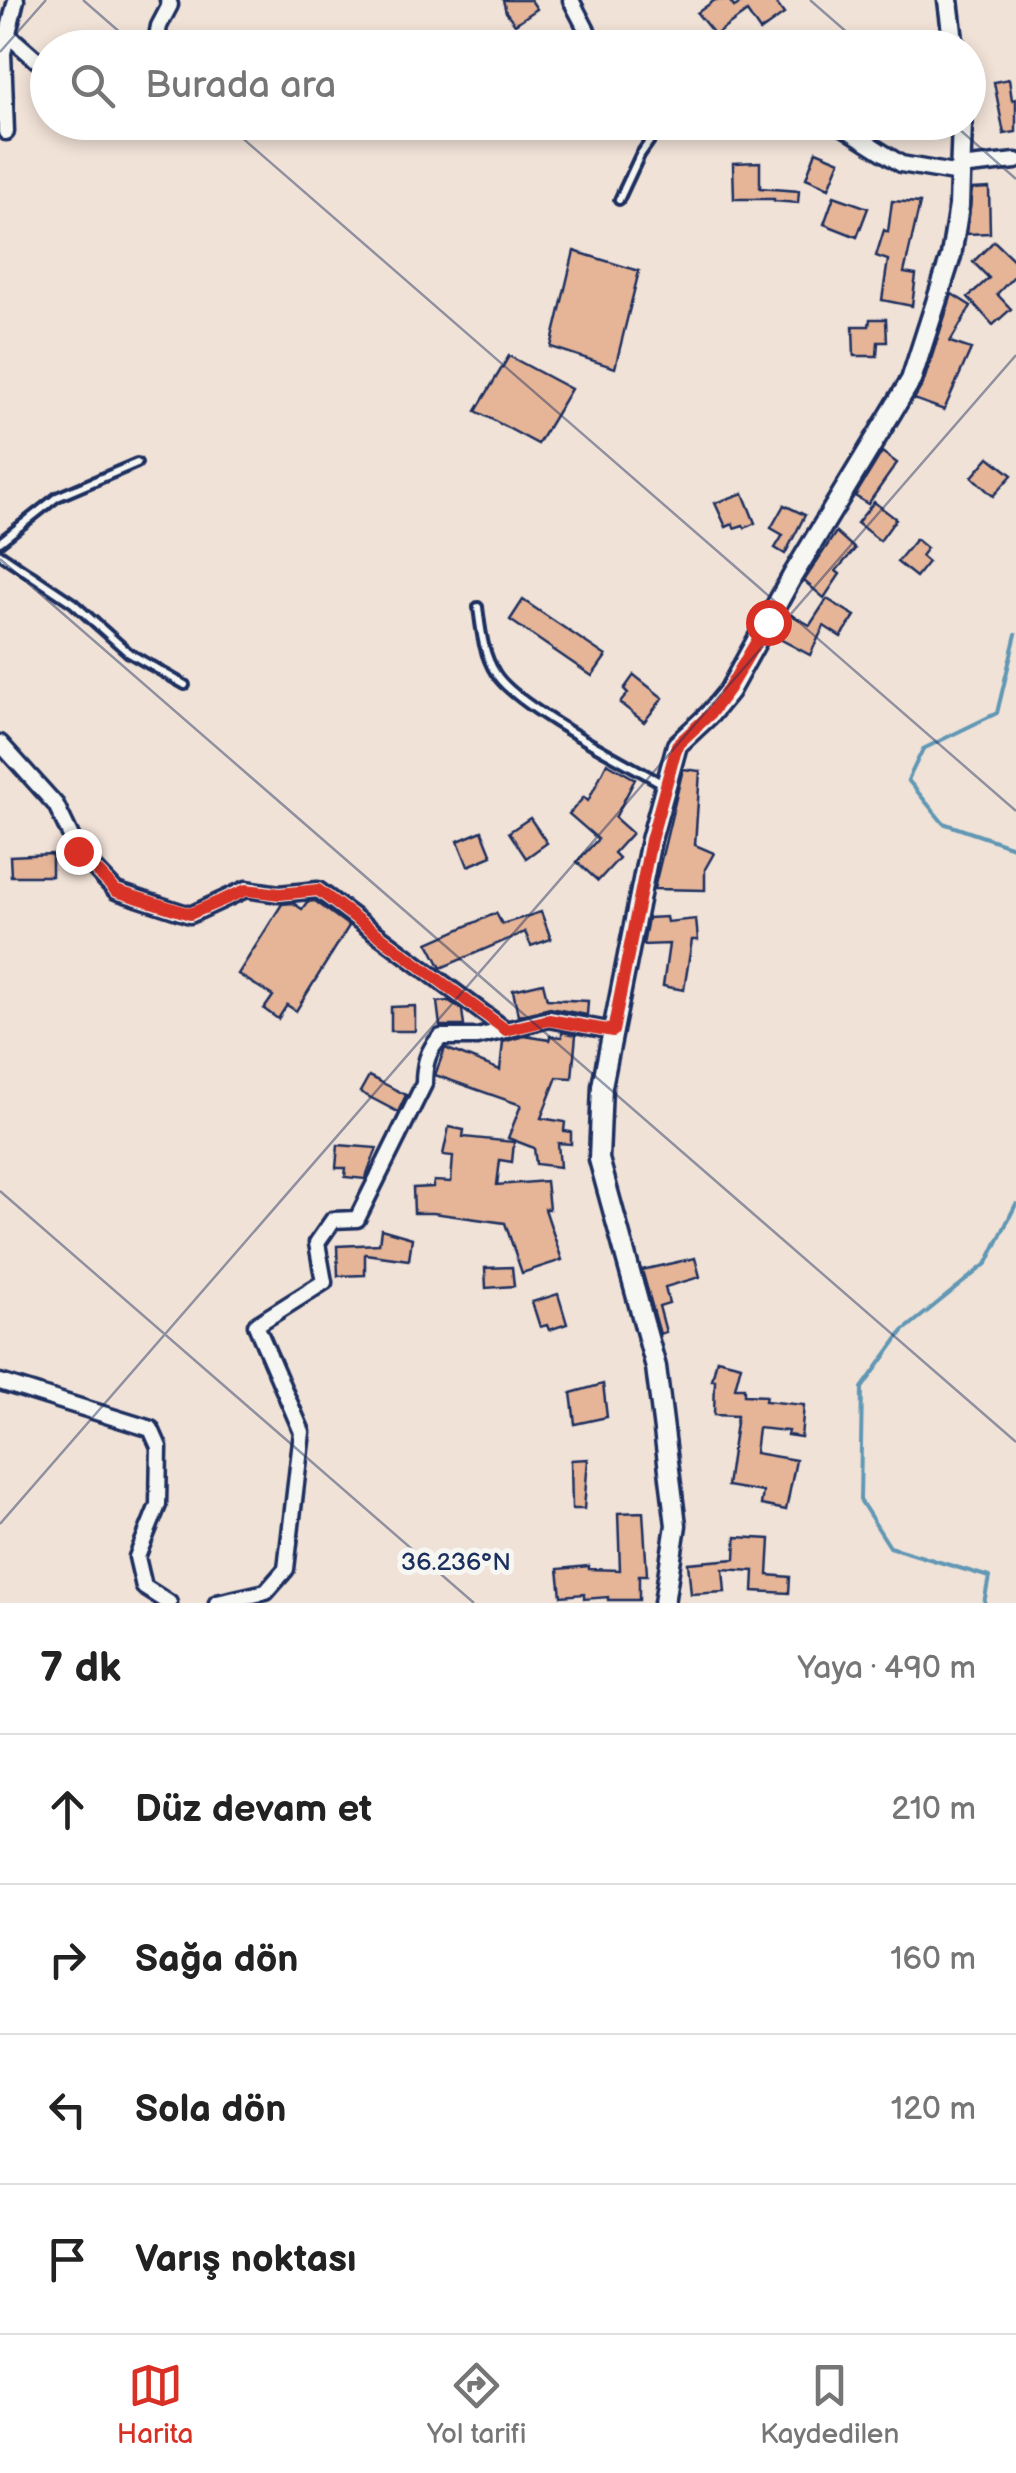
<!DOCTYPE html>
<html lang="tr">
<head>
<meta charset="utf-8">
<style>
  :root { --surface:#fff; --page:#f2f2f2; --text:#222; --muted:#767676; --line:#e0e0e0; --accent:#d93025 }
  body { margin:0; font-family:"Balsamiq Sans",sans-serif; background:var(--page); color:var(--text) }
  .stop { position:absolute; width:30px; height:30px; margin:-22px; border:8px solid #d93025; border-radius:50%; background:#fff }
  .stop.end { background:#d93025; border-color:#fff; box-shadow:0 2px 10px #0008 }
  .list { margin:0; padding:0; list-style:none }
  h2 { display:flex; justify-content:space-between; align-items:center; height:130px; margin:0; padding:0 40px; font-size:42px }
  h2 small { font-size:32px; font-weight:400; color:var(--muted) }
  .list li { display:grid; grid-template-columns:65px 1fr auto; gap:30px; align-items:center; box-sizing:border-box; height:150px; padding:0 40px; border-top:2px solid var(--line) }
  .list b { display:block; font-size:38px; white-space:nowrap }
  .list em { font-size:32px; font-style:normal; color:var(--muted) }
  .icon { flex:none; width:55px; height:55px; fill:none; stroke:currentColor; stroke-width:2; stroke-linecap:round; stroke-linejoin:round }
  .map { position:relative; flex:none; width:1016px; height:1603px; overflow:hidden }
  .search { position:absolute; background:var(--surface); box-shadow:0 5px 15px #0003; left:30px; right:30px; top:30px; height:110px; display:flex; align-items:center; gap:25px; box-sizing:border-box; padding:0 35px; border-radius:55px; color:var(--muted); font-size:38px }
  .sheet { height:730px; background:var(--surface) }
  nav { display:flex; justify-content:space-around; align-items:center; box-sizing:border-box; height:140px; border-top:2px solid var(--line); background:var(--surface); font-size:28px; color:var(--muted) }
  nav a { display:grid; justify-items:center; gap:5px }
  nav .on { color:var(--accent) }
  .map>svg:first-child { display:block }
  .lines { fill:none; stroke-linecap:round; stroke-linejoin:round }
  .stream { stroke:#6097b4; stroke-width:4 }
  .building { fill:#e6b598; stroke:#1b2f5e; stroke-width:2.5 }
  .lane-casing { stroke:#1b2f5e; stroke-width:14 }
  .street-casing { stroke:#1b2f5e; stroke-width:21 }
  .secondary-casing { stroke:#1b2f5e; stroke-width:25 }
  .lane { stroke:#f6f6f2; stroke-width:6 }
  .street { stroke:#f6f6f2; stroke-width:14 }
  .secondary { stroke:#f6f6f2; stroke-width:18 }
  .route { stroke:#d93025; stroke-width:12 }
  .ticks { fill:none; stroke:#1b2f5e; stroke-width:2.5; stroke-opacity:0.45 }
  .ticks-label { font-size:25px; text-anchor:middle; fill:#1b2f5e; stroke:#f6f6f2; stroke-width:10; stroke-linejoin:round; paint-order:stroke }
</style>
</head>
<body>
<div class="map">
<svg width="1016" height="1603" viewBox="0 0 1016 1603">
  <rect width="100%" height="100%" fill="#f1e2d7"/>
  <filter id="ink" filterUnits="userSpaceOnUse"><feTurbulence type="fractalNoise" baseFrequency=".01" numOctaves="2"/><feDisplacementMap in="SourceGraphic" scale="20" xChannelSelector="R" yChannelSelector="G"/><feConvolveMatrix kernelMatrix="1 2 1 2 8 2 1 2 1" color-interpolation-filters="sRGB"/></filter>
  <g filter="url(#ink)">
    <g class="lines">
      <g class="stream">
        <path d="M1016 634 997 713 923 749 908 780 943 823 1016 848"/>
        <path d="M984 1603 989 1577 890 1547 860 1500 862 1388 903 1331 987 1263 1016 1204"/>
      </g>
    </g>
    <g class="building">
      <path d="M503 0H531L537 9 515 24 506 12Z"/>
      <path d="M715 0H729L734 7 741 3 739 0H774L784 14 760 31 747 12 715 35 697 13Z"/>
      <path d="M1009 79 1012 100 1016 99V132L1004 134 994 82Z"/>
      <path d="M816 151 840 161 829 188 806 178Z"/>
      <path d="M760 162V188L799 191 798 203 774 201V199H734L733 163Z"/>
      <path d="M989 188 990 233 967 234 972 189Z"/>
      <path d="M834 196 868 208 857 237 824 224Z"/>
      <path d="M892 201 920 203 904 273 916 275 912 306 882 300 888 260 876 256 884 230 888 232Z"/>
      <path d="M994 241 1016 262V274L997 294 1011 309 993 325 968 297 989 278 973 262Z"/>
      <path d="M574 251 639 271 615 368 551 347Z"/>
      <path d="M952 294 971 306 950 342 971 349 944 410 914 399 923 384Z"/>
      <path d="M870 319H886L887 342H878L877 356H854L853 326H869Z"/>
      <path d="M509 356 571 389 538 444 476 411Z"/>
      <path d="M882 452 897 463 868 504 855 496Z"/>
      <path d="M989 457 1012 475 993 496 972 477Z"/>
      <path d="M743 493 755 523 745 528 743 525 734 528 733 524 726 527 715 503Z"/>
      <path d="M874 502 896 519 880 541 857 523Z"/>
      <path d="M784 505 805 515 785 554 775 548 783 535 771 528Z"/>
      <path d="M836 532 855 549 836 571 840 574 824 598 804 581Z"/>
      <path d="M916 539 927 548 921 556 928 562 916 577 897 562Z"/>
      <path d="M827 599 855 616 841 637 824 626 810 655 778 638 791 615 810 625Z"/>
      <path d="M523 600 606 656 592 676 510 620Z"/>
      <path d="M634 675 663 698 644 722 620 703 628 693 624 689Z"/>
      <path d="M607 763 635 779 615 818 632 833 614 853 619 858 598 881 577 862 598 839 569 814 584 797 588 801Z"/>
      <path d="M683 769 700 771 695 845 714 853 705 869V890L654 889Z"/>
      <path d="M530 818 547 843 526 858 509 832Z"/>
      <path d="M482 831 492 856 468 866 458 841Z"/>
      <path d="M52 854V876H11L10 856Z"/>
      <path d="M315 901 349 926 296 1011 287 1005 278 1019 264 1009 273 996 238 974 282 904 293 903 302 909 307 902Z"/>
      <path d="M541 912 551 939 531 946 525 932 441 968 428 943 496 913 502 924Z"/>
      <path d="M666 917 667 922 696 919 698 940H692L684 990 663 986 669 944 643 945 648 918Z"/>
      <path d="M543 983 547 999 588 1001 587 1015 550 1008 518 1016 513 990Z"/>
      <path d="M449 1001 462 1010 464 1026H440L437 1002Z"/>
      <path d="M415 1006V1031H391V1007Z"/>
      <path d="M562 1032 576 1035 572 1078 557 1077 541 1118 565 1122 564 1131 571 1132V1144L558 1143 560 1167 536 1164 534 1148 508 1138 521 1105 435 1075 445 1048 500 1070 503 1042 524 1036 550 1040V1036L562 1037Z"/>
      <path d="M369 1076 406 1095 398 1112 360 1092Z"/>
      <path d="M449 1127 464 1130 463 1137 514 1142 512 1162 500 1160 497 1185 546 1181 549 1209H545L562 1260 522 1273 505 1223 433 1213H414L413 1188 433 1187 434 1181 451 1182 453 1156 443 1155Z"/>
      <path d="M338 1145 377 1148 365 1179 345 1177 346 1168H336Z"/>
      <path d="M381 1229 412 1238 409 1260 365 1254V1275L338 1276 337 1246 379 1244Z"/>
      <path d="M695 1258 700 1277 665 1287 669 1303 659 1306 666 1332 660 1334 642 1270Z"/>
      <path d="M512 1267 514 1286 486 1288 485 1268Z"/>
      <path d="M558 1294 567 1324 549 1330 547 1325 540 1327 532 1302Z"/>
      <path d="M717 1359 741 1365 735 1388H744V1395L766 1396 765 1401 804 1405 801 1437 787 1435 788 1431 758 1428 755 1453 796 1460 786 1510 761 1505 763 1492 727 1486 737 1416 714 1415 715 1380H712Z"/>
      <path d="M603 1384 607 1417 575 1424 571 1393Z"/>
      <path d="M588 1459 584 1509H572L571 1460Z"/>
      <path d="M643 1512 647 1575H639V1600H608V1597L584 1599V1594L561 1596 558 1569 589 1566V1569L620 1570 618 1513Z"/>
      <path d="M736 1537 770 1539 768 1575 790 1577 789 1593 753 1591 754 1571 723 1569 725 1592 691 1594 688 1563 735 1559Z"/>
    </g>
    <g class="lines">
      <g class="lane-casing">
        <g id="lane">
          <path d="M619 200 640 155 663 122"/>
          <path d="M0 542 57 497 137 463"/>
          <path d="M0 554 73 603 129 653 185 685"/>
          <path d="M478 607C481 630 483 654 496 674 517 707 625 762 663 784"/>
        </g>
      </g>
      <g class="street-casing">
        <g id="street">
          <path d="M571 0 596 48"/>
          <path d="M7 34 48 70"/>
          <path d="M155 48 159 26 170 5 168 0"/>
          <path d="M835 122 901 164 959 174"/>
          <path d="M6 132 3 53 16 0"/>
          <path d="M959 167 1016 161"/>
          <path d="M0 743 56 805 78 851 116 891 190 915 246 889 279 894 318 890 506 1030 549 1019 613 1031"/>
          <path d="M0 1382 151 1429 159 1447 158 1505 137 1557 144 1587 169 1603"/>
          <path d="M217 1603 266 1592 286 1569 302 1432 256 1325 324 1282 317 1243 333 1220 357 1219 424 1084C424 1066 427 1050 441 1037H477L506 1030"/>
        </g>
      </g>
      <g class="secondary-casing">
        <g id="secondary">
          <path d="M948 0 954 48"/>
          <path d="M664 1603 676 1525 656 1367 599 1159 602 1086 651 840 677 745 710 714 729 691 793 575 911 380 951 256 959 206 962 122"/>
        </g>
      </g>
      <use href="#lane" class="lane"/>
      <use href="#street" class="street"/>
      <use href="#secondary" class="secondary"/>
    </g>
  </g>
  <g class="lines" filter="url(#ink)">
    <path class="route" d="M78 851 116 891 190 914 246 890 280 894 318 890 506 1030 549 1020 613 1031 651 840 677 745 710 714 728 690 768 622"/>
  </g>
  <path class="ticks" d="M83 0 138 48M810 0 865 48M0 52 46 0M224 122 1016 811M951 122 1016 179M0 559 1016 1442M0 1191 474 1603M0 1524 1016 355"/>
  <g class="ticks-label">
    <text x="456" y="1570">36.236°N</text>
  </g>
</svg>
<div class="stop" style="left:768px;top:622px"></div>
<div class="stop end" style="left:78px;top:851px"></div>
<div class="search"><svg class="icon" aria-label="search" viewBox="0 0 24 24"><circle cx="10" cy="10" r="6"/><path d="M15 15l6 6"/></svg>Burada ara</div>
</div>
<section class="sheet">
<h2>7 dk<small>Yaya · 490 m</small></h2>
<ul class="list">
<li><svg class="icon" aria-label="ahead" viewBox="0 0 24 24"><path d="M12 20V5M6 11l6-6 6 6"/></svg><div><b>Düz devam et</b></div><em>210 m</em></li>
<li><svg class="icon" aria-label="right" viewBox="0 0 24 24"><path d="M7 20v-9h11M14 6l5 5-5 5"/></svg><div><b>Sağa dön</b></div><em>160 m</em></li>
<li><svg class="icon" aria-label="left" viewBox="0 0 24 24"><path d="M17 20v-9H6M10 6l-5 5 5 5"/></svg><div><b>Sola dön</b></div><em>120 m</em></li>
<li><svg class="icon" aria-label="arrive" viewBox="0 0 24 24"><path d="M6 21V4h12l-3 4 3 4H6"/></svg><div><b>Varış noktası</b></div></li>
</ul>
</section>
<nav>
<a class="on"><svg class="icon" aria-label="map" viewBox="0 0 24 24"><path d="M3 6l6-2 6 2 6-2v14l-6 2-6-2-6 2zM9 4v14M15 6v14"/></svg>Harita</a>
<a><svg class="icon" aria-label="directions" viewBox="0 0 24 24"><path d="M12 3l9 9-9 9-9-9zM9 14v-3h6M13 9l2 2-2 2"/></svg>Yol tarifi</a>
<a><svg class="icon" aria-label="saved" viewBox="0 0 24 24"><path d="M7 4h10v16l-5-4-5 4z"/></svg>Kaydedilen</a>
</nav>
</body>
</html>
